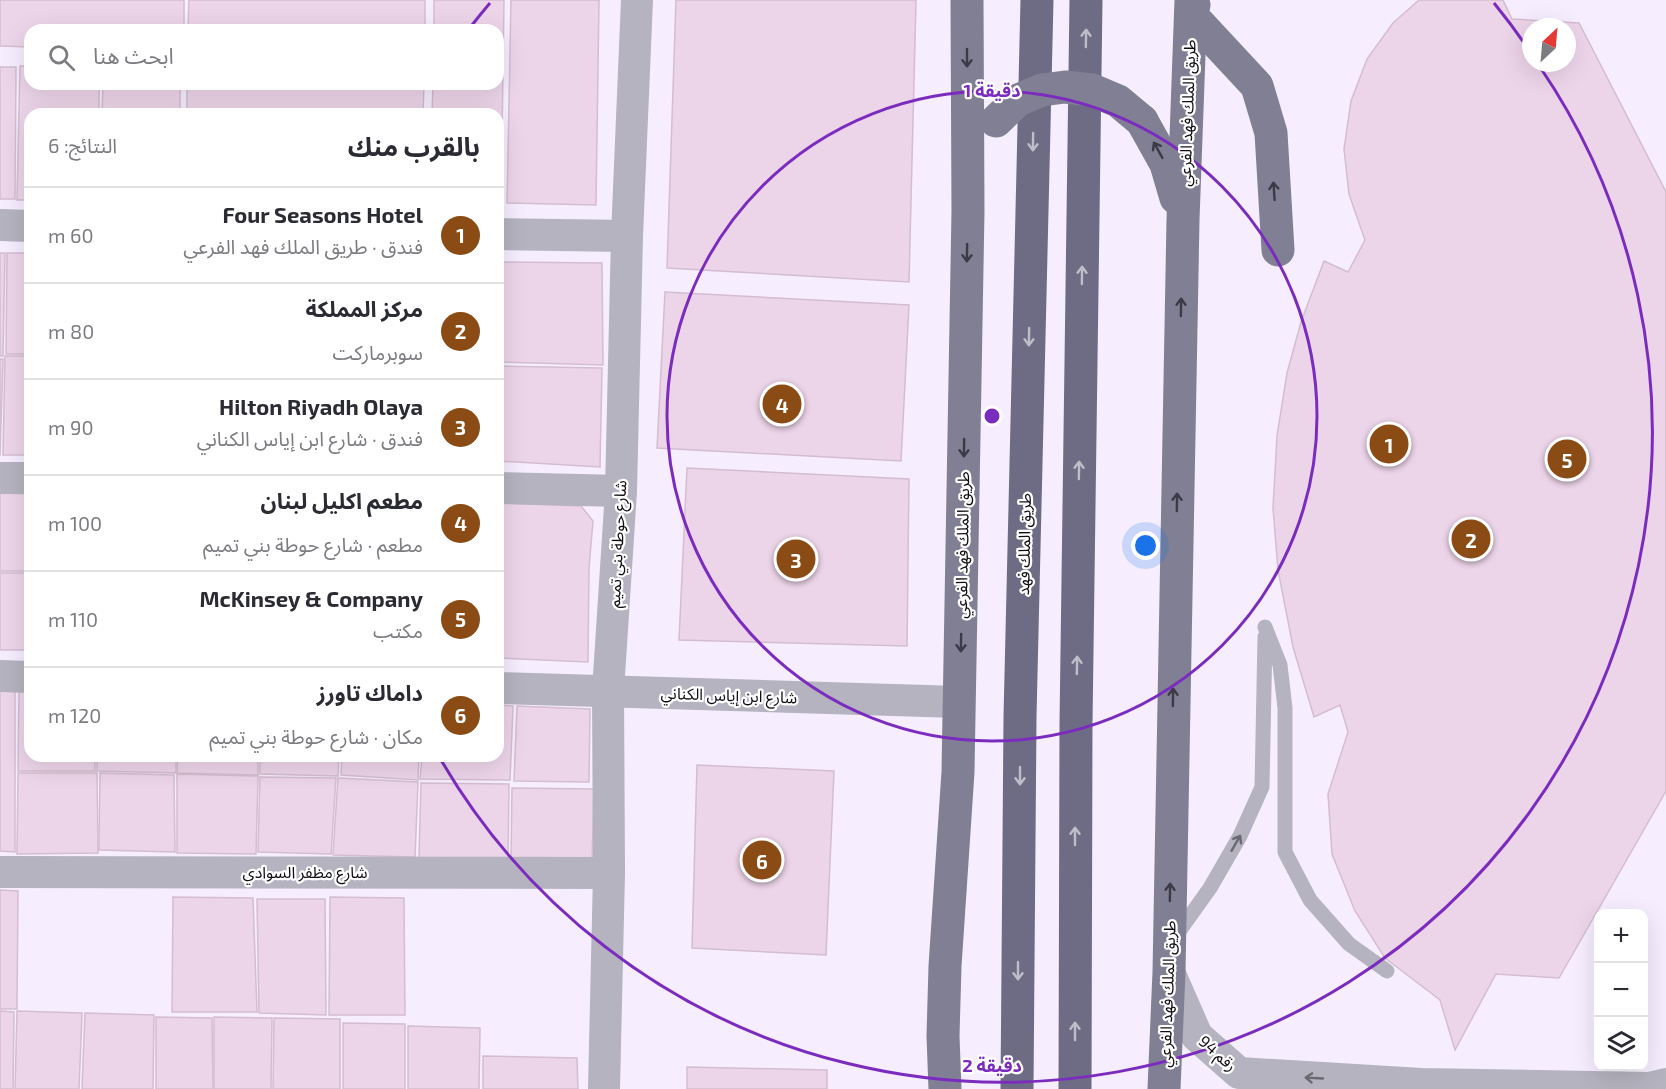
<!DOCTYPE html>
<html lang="ar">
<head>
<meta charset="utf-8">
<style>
  :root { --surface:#fff; --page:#f2f2f3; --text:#2b2b33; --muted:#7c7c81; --line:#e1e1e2; --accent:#8b4b14 }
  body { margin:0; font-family:"Exo 2","Noto Sans Arabic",sans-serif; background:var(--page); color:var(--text); direction:rtl }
  .controls { position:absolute; right:18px; bottom:18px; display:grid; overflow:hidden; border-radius:12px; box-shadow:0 6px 24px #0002 }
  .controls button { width:54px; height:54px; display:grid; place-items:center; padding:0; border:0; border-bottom:2px solid var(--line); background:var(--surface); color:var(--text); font:30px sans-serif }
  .compass { position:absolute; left:1522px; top:18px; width:54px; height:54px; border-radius:50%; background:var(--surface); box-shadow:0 6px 24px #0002; rotate:26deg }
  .you { position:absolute; left:1146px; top:546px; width:21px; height:21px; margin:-15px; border:4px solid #fff; border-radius:50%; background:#1a73e8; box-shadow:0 0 0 9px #1a73e833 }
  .badge { display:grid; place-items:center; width:39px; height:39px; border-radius:50%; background:var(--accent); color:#fff; font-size:20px; font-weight:700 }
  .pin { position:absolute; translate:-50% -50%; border:3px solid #fff; box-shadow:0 2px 6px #0006 }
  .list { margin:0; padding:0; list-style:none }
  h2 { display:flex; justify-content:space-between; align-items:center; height:78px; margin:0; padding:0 24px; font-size:26px }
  h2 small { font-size:20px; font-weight:400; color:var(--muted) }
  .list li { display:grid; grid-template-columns:39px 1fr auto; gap:18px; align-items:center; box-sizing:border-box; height:96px; padding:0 24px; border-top:2px solid var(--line) }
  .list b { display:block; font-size:22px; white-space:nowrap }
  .list p { margin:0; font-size:20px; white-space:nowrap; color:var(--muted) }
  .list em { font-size:20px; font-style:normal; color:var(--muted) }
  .icon { flex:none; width:33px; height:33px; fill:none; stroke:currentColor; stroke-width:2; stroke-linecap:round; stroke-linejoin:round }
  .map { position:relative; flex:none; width:1666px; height:1089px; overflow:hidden; direction:ltr }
  .search { position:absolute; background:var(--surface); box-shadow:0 6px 24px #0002; left:24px; top:24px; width:480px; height:66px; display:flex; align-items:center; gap:15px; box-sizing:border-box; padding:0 21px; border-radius:18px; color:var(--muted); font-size:22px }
  .panel { position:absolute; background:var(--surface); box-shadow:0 6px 24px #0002; left:24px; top:108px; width:480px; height:654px; border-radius:18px; direction:rtl }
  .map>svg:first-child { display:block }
  .building { fill:#edd5e9; stroke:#d4bdd0; stroke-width:1.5; fill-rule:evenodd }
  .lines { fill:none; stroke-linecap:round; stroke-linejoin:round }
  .service { stroke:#b4b3bf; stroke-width:15 }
  .minor { stroke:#b4b3bf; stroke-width:32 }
  .primary { stroke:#807f94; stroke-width:33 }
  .motorway { stroke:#6e6c84; stroke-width:33 }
  .primary-bridge { stroke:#807f94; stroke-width:33 }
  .oneway { stroke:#bebdc8 }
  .oneway2 { stroke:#3d3a47 }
  .oneway3 { stroke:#6b6872 }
  .ring { fill:none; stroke:#7b2cbf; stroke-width:3 }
  .labels { text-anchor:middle; stroke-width:4.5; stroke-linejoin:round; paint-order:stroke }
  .street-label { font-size:16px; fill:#110c14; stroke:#fff }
  .centre { fill:#7b2cbf; stroke:#fff; stroke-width:3 }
  .ring-label { font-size:18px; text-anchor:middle; font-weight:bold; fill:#7b2cbf; stroke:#fff; stroke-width:4.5; stroke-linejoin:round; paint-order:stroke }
</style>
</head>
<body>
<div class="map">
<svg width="1666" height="1089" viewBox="0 0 1666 1089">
  <rect width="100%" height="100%" fill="#f6eefe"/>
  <g class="building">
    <path d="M0 0H184V30H30V47L0 46Z"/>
    <path d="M189 0H425V30H188Z"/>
    <path d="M434 0H504L501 206H498V114H432L433 84H498V30H434Z"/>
    <path d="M511 0H599L596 205 507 203Z"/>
    <path d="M676 0H916L909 282 667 268Z"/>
    <path d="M1419 0H1503L1512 19 1579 23 1666 192V791L1559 978 1496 974 1455 1050 1440 1000 1385 958 1355 911 1332 854 1328 794 1348 732 1340 705 1314 717 1293 647 1278 570 1273 508 1277 436 1287 373 1301 322 1324 261 1348 272 1365 240 1349 194 1344 149 1351 101 1367 59 1393 23ZM1531 27H1567V63H1531Z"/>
    <path d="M20 66H30V84H99V114H30V200H17Z"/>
    <path d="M0 67H16L15 199H0Z"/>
    <path d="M103 84H180V114H102Z"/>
    <path d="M187 84H424L423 114H187Z"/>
    <path d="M0 253H5L3 356H0Z"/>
    <path d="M7 253H30V354H6Z"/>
    <path d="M502 262 602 263 603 365 502 362Z"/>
    <path d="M665 292 909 305 901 461 657 448Z"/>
    <path d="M5 356H30V455H3Z"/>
    <path d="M0 359H3L0 456Z"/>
    <path d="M500 366 602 368 600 467 498 461Z"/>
    <path d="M687 468 909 479 907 646 679 640Z"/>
    <path d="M0 493 30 494V571H0Z"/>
    <path d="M498 503 581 506 593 521 589 568 588 662 498 658Z"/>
    <rect x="0" y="573" width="30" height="77"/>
    <path d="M0 687 15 688V852L0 851Z"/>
    <path d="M19 690H30V756H95V771H18Z"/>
    <path d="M498 705 513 706 510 780 420 779 422 756H498Z"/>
    <path d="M517 706 590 709 589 782 514 781Z"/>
    <path d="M97 756H176V773L97 771Z"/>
    <path d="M178 756H258V775L177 773Z"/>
    <path d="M260 756H339L338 776 260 774Z"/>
    <path d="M342 756H419L418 780 341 775Z"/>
    <path d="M697 765 834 771 826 955 692 948Z"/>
    <path d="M18 773H97L98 853 17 854Z"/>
    <path d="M100 773 174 775 175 852 99 850Z"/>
    <path d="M177 774 258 776 256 854 177 853Z"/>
    <path d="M260 777 336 778 331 854 258 852Z"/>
    <path d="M338 778 418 782 415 857 333 855Z"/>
    <path d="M421 783 509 784 508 861 419 858Z"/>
    <path d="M512 788 594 789 592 861H511Z"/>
    <path d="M0 890 18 891 17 1009H0Z"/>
    <path d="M173 897 253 898 257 1012H172Z"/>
    <path d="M330 897 404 898 405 1015H329Z"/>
    <path d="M257 899H325L326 1015 259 1013Z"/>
    <path d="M0 1011 14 1012 13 1089H0Z"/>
    <path d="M17 1011 82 1013 79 1089H15Z"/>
    <path d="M85 1013 154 1015 153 1089H82Z"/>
    <path d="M156 1017 212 1018 213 1089H156Z"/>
    <path d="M214 1017 272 1018 271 1089H214Z"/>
    <path d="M274 1018 340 1019V1089H273Z"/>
    <path d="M343 1023 405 1024V1089H343Z"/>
    <path d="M408 1026 480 1028 479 1089H408Z"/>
    <path d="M483 1056 577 1058 578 1089H483Z"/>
    <path d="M687 1067 827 1070V1089H687Z"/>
  </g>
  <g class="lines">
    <g class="service">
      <path d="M1265 627 1280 665 1285 708V852L1310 900 1349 944 1387 971"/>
      <path d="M1175 937 1210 888 1240 836 1262 787 1265 637"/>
    </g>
    <g class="minor">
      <path d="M0 225 30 226"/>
      <path d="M498 234 627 236"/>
      <path d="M0 478H30"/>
      <path d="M498 488 621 491"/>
      <path d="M0 676 30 677"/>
      <path d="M498 688 959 702"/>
      <path d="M0 872 609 873"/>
      <path d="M1169 972 1197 1036 1239 1073 1421 1084 1649 1088 1666 1084"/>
      <path d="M604 1089 609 873 608 691 621 491 627 236 637 0"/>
    </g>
    <g class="primary">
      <path d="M1194 5 1191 15 1257 86 1271 133 1278 250"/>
      <path d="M1142 121 1166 164 1176 198"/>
      <path d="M945 1089 943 1036 945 966 958 772 968 211 967 0"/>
      <path d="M1164 1089 1169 972 1183 220 1191 0"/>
    </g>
    <g class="motorway">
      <path d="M1017 1089 1020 717 1037 0"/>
      <path d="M1075 1089 1076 724 1086 0"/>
    </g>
    <path class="primary-bridge" d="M996 121 1018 100 1042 90 1065 87 1092 90 1118 101 1142 121"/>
  </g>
  <defs><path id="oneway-shaft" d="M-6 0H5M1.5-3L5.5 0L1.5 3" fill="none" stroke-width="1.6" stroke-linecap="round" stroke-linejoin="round" transform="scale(1.5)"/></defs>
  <g class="oneway">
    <use href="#oneway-shaft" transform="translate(1086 38) rotate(-89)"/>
    <use href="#oneway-shaft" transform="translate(1033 142) rotate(91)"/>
    <use href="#oneway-shaft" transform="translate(1082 275) rotate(-89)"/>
    <use href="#oneway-shaft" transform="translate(1029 337) rotate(91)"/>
    <use href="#oneway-shaft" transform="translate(1079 470) rotate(-89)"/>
    <use href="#oneway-shaft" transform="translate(1077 665) rotate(-89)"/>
    <use href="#oneway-shaft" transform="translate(1020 776) rotate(90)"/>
    <use href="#oneway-shaft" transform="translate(1075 836) rotate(-90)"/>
    <use href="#oneway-shaft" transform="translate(1018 971) rotate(90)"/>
    <use href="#oneway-shaft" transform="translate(1075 1031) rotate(-90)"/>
  </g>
  <g class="oneway2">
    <use href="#oneway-shaft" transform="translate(967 58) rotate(90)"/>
    <use href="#oneway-shaft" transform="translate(1158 150) rotate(-119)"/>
    <use href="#oneway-shaft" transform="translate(1274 191) rotate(-94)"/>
    <use href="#oneway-shaft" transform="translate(967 253) rotate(91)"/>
    <use href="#oneway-shaft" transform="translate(1181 307) rotate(-89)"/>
    <use href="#oneway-shaft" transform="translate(964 448) rotate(91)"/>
    <use href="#oneway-shaft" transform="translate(1177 502) rotate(-89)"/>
    <use href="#oneway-shaft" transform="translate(961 643) rotate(91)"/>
    <use href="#oneway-shaft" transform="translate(1173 697) rotate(-89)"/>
    <use href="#oneway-shaft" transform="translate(1170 892) rotate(-89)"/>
  </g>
  <g class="oneway3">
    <use href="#oneway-shaft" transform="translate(1236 843) rotate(-60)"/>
    <use href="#oneway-shaft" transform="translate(1314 1078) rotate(-177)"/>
  </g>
  <g class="ring">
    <circle cx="992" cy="416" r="325"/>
    <path d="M469 29A650 650 0 0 1 490 3M1494 3A650 650 0 0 1 1531 53M1540 67A650 650 0 1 1 441 760"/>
  </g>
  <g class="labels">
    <g class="street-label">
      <text transform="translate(1187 113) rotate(-88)" y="6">طريق الملك فهد الفرعي</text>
      <text transform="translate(617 544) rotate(-87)" y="6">شارع حوطة بني تميم</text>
      <text transform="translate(1024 544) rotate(-89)" y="6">طريق الملك فهد</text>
      <text transform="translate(962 545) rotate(-89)" y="6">طريق الملك فهد الفرعي</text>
      <text transform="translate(729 695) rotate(2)" y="6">شارع ابن إياس الكناني</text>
      <text x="305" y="878">شارع مظفر السوادي</text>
      <text transform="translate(1167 994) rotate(-88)" y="6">طريق الملك فهد الفرعي</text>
      <text transform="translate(1218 1053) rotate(42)" y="6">رقم 94</text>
    </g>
  </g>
  <circle cx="992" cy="416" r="9" class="centre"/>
  <g class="ring-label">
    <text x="992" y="97">1 دقيقة</text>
    <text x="992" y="1072">2 دقيقة</text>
  </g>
</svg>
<div class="controls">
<button>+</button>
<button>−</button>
<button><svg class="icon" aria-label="layers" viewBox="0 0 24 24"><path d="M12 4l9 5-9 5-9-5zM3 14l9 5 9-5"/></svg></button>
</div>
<svg class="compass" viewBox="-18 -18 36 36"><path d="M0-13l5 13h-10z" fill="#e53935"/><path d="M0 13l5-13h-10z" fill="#7c7c81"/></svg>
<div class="you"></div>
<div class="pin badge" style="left:1389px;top:444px">1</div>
<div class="pin badge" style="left:1471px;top:539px">2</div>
<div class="pin badge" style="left:796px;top:559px">3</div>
<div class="pin badge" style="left:782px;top:404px">4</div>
<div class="pin badge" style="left:1567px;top:459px">5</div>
<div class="pin badge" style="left:762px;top:860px">6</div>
<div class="search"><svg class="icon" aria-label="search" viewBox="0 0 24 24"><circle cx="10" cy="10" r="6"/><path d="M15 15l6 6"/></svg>ابحث هنا</div>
<section class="panel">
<h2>بالقرب منك<small>النتائج: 6</small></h2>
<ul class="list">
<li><span class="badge">1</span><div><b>Four Seasons Hotel</b><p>فندق · طريق الملك فهد الفرعي</p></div><em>60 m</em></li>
<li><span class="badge">2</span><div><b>مركز المملكة</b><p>سوبرماركت</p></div><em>80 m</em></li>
<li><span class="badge">3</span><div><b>Hilton Riyadh Olaya</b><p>فندق · شارع ابن إياس الكناني</p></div><em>90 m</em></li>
<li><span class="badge">4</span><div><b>مطعم اكليل لبنان</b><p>مطعم · شارع حوطة بني تميم</p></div><em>100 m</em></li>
<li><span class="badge">5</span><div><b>McKinsey &amp; Company</b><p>مكتب</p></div><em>110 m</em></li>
<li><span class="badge">6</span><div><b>داماك تاورز</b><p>مكان · شارع حوطة بني تميم</p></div><em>120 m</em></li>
</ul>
</section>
</div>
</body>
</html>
